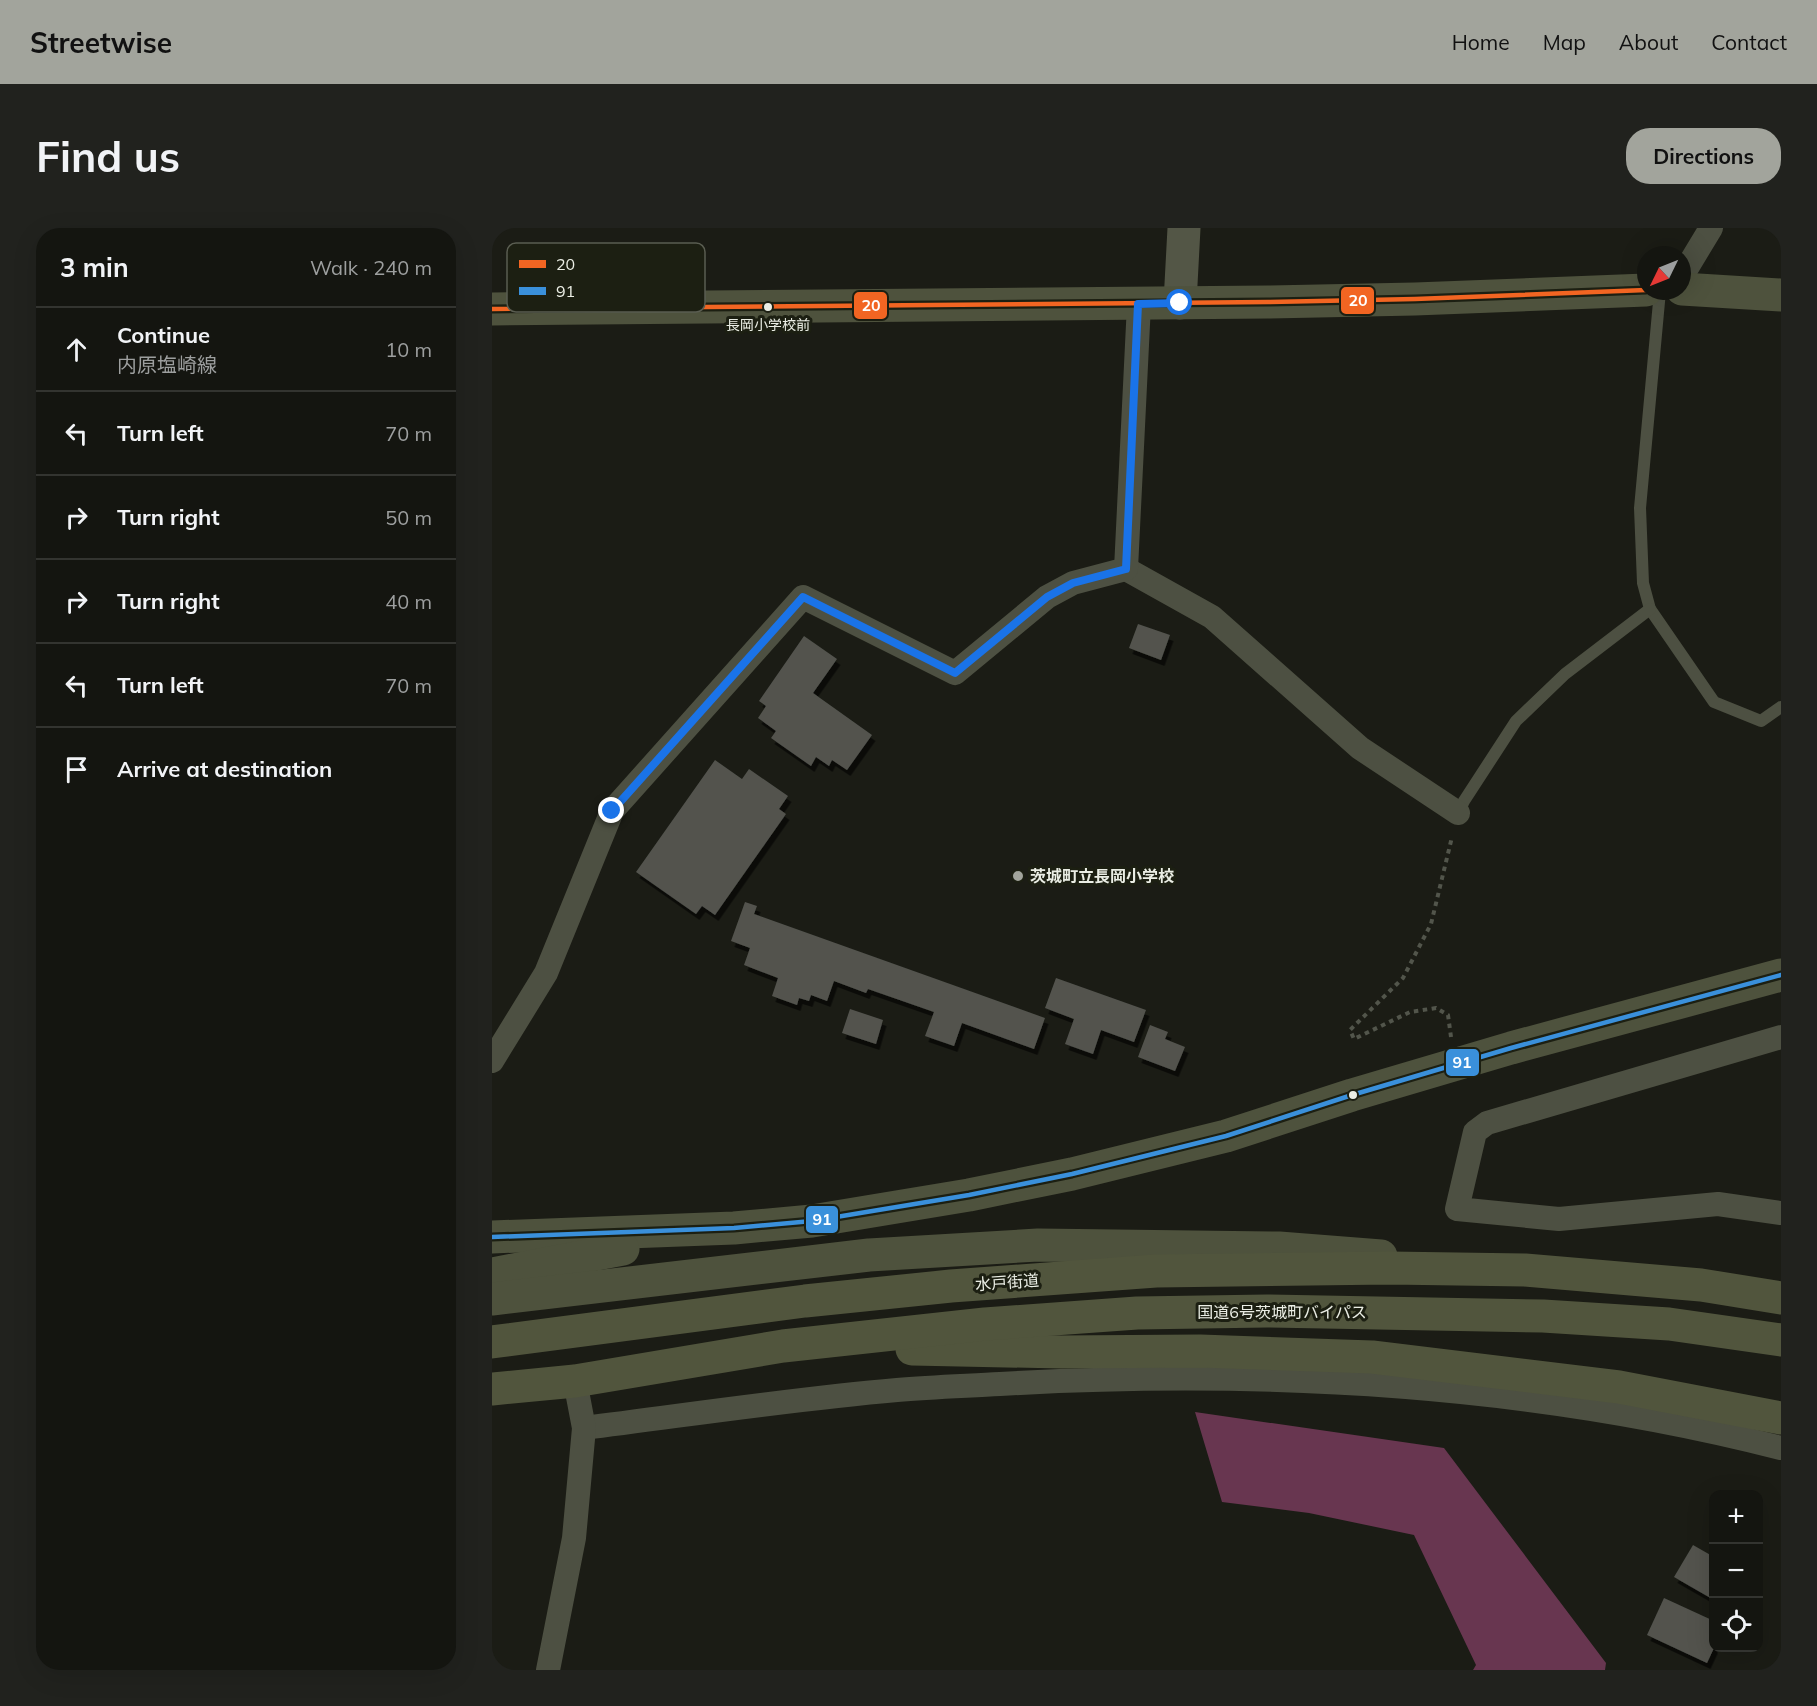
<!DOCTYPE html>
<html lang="en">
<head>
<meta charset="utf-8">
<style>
  :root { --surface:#141510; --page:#21221e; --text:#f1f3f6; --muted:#9d9f9f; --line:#333430; --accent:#a2a49c }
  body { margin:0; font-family:Mulish,"Noto Sans JP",sans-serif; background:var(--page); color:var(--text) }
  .controls { position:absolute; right:18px; bottom:18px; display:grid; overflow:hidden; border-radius:12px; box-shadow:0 6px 24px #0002 }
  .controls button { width:54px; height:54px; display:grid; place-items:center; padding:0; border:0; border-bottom:2px solid var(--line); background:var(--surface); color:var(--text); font:30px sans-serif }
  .compass { position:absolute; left:1145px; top:18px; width:54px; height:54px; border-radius:50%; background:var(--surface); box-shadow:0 6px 24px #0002; rotate:227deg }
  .stop { position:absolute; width:18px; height:18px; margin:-14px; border:4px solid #1a73e8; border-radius:50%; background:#fff }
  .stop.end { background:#1a73e8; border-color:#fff; box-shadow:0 2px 6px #0008 }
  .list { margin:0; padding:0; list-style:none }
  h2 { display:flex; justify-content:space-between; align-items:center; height:78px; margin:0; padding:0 24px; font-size:26px }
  h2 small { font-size:20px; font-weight:400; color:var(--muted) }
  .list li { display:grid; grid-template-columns:39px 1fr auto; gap:18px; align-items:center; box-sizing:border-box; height:84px; padding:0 24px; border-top:2px solid var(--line) }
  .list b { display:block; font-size:22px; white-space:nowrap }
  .list p { margin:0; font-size:20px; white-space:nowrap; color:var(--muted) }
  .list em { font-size:20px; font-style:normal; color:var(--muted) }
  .icon { flex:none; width:33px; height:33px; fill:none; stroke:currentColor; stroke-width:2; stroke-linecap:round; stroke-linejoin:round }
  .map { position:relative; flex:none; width:1289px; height:1442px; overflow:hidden; border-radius:24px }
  header { display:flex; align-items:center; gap:36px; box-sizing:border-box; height:84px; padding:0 30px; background:var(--accent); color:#111 }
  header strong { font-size:28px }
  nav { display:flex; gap:33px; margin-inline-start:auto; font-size:21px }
  .intro { display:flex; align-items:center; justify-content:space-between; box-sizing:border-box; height:144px; padding:0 36px }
  h1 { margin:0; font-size:42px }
  .button { padding:15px 27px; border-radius:24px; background:var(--accent); color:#111; font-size:21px; font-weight:700 }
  main { display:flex; gap:36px; padding:0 36px }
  aside { flex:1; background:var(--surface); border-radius:24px; box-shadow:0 6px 24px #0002 }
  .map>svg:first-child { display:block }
  .forest { fill:#683650 }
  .building { fill:#52534d; filter:url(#shadow) }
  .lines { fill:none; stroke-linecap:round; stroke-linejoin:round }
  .path { stroke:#52554b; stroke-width:4; stroke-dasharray:4.5 4.5; stroke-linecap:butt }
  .lane { stroke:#4d5042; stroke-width:12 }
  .street { stroke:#4d5042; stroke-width:24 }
  .secondary { stroke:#535646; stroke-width:33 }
  .primary { stroke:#4e523d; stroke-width:33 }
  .highway { stroke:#51553d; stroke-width:33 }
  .bus-1-casing { stroke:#1c1f12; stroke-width:9 }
  .bus-2-casing { stroke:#1c1f12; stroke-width:9 }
  .bus-1 { stroke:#f26522; stroke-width:4.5 }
  .bus-2 { stroke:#3a90db; stroke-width:4.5 }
  .route { stroke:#1a73e8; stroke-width:8 }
  .bus-dot { fill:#ebeee5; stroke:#1c1f12; stroke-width:2 }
  .poi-dot { fill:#a2a49c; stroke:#1c1f12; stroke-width:2 }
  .labels { text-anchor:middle; stroke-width:6; stroke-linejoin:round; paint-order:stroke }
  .bus-label { font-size:14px; fill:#ebeee5; stroke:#1c1f12 }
  .poi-label { font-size:16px; font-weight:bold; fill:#ebeee5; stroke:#1c1f12; text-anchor:start }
  .street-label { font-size:16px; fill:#ebeee5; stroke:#1c1f12 }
  .key { fill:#1c1f12; stroke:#5a5d51; stroke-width:1.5 }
  .key-label { font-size:16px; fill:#ebeee5 }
  .line-badge { stroke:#1c1f12; stroke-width:2 }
  .badge-label { font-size:16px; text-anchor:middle; font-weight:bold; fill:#fff }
</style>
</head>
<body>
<header>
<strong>Streetwise</strong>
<nav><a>Home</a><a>Map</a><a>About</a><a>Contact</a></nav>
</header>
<div class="intro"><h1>Find us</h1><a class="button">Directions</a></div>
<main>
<aside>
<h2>3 min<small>Walk · 240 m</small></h2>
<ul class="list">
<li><svg class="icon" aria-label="ahead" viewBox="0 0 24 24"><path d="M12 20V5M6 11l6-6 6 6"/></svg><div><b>Continue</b><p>内原塩崎線</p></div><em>10 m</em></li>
<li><svg class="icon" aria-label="left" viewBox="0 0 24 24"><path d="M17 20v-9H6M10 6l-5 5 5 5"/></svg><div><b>Turn left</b></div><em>70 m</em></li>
<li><svg class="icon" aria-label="right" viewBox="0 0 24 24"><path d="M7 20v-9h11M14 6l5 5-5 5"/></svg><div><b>Turn right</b></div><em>50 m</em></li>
<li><svg class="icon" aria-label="right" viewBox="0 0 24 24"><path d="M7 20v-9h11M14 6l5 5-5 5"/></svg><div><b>Turn right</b></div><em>40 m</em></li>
<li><svg class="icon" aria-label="left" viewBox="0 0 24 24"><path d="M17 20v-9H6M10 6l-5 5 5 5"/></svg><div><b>Turn left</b></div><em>70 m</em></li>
<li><svg class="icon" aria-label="arrive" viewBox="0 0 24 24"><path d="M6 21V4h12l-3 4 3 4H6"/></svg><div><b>Arrive at destination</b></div></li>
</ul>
</aside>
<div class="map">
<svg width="1289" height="1442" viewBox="0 0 1289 1442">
  <defs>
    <filter id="shadow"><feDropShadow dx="3.5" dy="6" stdDeviation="0" flood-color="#0009"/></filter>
  </defs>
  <rect width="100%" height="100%" fill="#1b1c15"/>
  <path class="forest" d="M703 1184 952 1220 1114 1435 1113 1442H981L984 1437 922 1307 817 1285 730 1274Z"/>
  <g class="building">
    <path d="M646 396 678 407 669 432 637 420Z"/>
    <path d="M312 408 345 431 321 465 380 507 355 542 340 532 337 538 324 529 319 538 279 510 284 503 266 490 274 478 267 473Z"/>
    <path d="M223 532 250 551 257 541 296 568 287 581 294 586 223 687 210 678 204 686 144 644Z"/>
    <path d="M253 674 265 678 262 686 553 790 542 821 470 795 462 818 433 808 442 784 376 761 374 765 342 753 335 773 319 767 317 773 307 770 305 777 280 768 286 750 252 737 258 720 239 713Z"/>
    <path d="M564 750 654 782 642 814 609 802 601 826 573 816 582 791 553 780Z"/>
    <path d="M358 781 391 792 384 816 350 805Z"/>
    <path d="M658 797 676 804 673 811 693 819 683 843 646 829Z"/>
    <path d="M1201 1317 1222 1329V1372L1182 1349Z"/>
    <path d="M1172 1370 1222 1393V1420L1215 1435 1155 1407Z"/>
  </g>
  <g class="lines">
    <path class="path" d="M959 809 956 787 944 780 918 784 862 811 858 802 911 750 939 696 960 609"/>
    <g class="lane">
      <path d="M1168 63 1148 280 1151 355 1158 381 1222 474 1269 493 1289 479"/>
      <path d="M966 585 972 573 1024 493 1073 446 1158 381"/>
    </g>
    <g class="street">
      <path d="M1190 48 1219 0"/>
      <path d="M634 341 720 389 868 520 966 585"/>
      <path d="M1289 809 995 895 983 904 965 981 1067 991 1226 976 1289 985"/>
      <path d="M0 833 54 745 120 583 311 369 463 445 555 369 581 355 634 341 647 76"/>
      <path d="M92 1200C196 1187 300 1171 405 1162 439 1159 473 1158 508 1156 769 1141 1035 1155 1289 1220"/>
      <path d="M56 1442 82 1310 92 1200 83 1153"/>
    </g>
    <path class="secondary" d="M688 75 692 0"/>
    <g class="primary">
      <path d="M1190 61 1289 67"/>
      <path d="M0 81 776 74 923 71 1154 62"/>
      <path d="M0 1009 242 1000 320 993 477 967 580 946 734 908 860 867 1019 820 1289 747"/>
      <path d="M0 1046 131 1021"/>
      <path d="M0 1071 377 1027 546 1017 787 1020 889 1028"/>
    </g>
    <g class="highway">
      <path d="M0 1114 313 1073 459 1058 664 1043 898 1040 1033 1042 1209 1057 1289 1070"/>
      <path d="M420 1121 569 1124 708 1123 880 1129 1127 1159 1289 1190"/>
      <path d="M0 1161 83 1153 291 1118 493 1096 645 1085 775 1083 1051 1088 1177 1096 1289 1112"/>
    </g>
    <g class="bus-1-casing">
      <path id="bus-1" d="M0 81 776 74 923 71 1154 62"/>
    </g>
    <g class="bus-2-casing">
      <path id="bus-2" d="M0 1009 242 1000 320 993 477 967 580 946 734 908 860 867 1019 820 1289 747"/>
    </g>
    <use href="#bus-1" class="bus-1"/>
    <use href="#bus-2" class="bus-2"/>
  </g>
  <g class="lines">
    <path class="route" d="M120 583 311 369 463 445 555 369 581 355 634 341 646 76 688 75"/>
  </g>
  <g class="bus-dot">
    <circle cx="276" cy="79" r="5"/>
    <circle cx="861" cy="867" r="5"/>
  </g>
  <circle class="poi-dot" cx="526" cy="648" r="6"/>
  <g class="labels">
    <g class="bus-label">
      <text x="276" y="102">長岡小学校前</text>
    </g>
    <g class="poi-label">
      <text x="538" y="654">茨城町立長岡小学校</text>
    </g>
    <g class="street-label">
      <text transform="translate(515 1054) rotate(-4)" y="6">水戸街道</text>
      <text x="790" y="1090">国道6号茨城町バイパス</text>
    </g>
  </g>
  <rect x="15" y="15" width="198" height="69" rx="9" class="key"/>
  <rect x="27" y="32" width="27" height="8" fill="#f26522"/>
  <rect x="27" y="59" width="27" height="8" fill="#3a90db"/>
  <g class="key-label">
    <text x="64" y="42">20</text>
    <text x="64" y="69">91</text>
  </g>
  <g class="line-badge">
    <rect x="848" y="58" width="35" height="29" rx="6" fill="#f26522"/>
    <rect x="361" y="63" width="35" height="29" rx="6" fill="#f26522"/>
    <rect x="953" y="820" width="35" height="29" rx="6" fill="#3a90db"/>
    <rect x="313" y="977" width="34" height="29" rx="6" fill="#3a90db"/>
  </g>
  <g class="badge-label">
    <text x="866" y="78">20</text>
    <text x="379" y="83">20</text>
    <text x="970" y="840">91</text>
    <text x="330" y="997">91</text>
  </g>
</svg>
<div class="controls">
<button>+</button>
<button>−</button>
<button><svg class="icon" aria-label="locate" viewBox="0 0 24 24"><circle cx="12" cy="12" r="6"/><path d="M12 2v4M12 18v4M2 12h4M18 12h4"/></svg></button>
</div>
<svg class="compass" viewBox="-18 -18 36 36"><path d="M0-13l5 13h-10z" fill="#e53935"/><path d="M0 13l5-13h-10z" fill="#9d9f9f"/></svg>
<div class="stop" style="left:688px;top:75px"></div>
<div class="stop end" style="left:120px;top:583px"></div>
</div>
</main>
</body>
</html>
